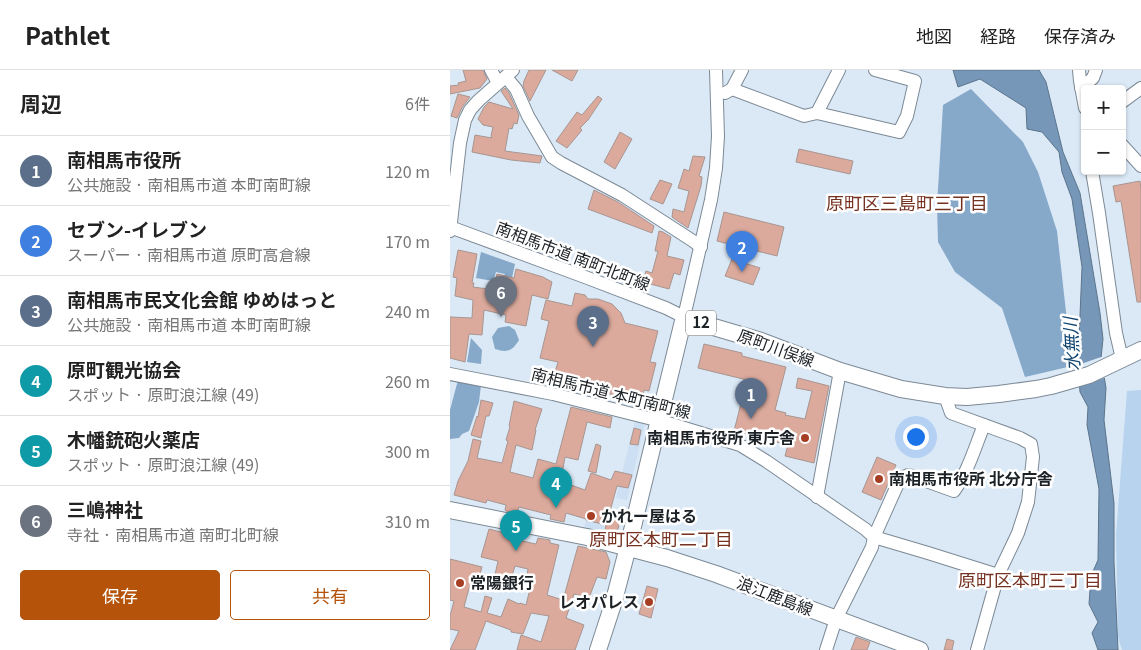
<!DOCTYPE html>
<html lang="ja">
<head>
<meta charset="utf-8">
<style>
  :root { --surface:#fff; --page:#f6f6f6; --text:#222; --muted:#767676; --line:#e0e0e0; --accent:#b45309 }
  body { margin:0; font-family:Georgia,"Noto Sans JP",serif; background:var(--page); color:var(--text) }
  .controls { position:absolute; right:15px; top:15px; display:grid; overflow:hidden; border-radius:5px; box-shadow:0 1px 4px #0004 }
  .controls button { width:45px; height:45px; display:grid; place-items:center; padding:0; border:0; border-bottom:1px solid var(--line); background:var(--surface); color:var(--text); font:25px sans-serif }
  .you { position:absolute; left:465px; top:366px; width:18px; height:18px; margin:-12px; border:4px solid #fff; border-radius:50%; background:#1a73e8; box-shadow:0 0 0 8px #1a73e833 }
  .badge { display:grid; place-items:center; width:32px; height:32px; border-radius:50%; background:var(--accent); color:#fff; font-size:16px; font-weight:700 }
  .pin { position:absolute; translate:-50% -41px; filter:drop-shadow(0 1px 2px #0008) }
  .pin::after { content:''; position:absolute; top:26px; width:18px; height:15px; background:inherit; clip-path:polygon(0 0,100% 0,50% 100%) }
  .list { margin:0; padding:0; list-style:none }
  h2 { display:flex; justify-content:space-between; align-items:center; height:65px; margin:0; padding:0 20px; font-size:21px }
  h2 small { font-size:16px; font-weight:400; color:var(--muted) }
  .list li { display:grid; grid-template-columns:32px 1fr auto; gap:15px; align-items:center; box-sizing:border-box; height:70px; padding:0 20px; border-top:1px solid var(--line) }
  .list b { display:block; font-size:19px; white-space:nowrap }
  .list p { margin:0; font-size:16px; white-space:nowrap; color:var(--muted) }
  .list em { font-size:16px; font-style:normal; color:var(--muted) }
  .actions { display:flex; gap:10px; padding:15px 20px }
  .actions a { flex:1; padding:11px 0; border:1px solid var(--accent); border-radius:5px; text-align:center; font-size:18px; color:var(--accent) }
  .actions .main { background:var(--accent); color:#fff }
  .map { position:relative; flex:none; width:691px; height:580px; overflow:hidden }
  header { display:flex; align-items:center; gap:30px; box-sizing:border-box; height:70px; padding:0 25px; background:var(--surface); border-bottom:1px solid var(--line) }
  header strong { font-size:24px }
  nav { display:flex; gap:28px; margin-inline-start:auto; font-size:18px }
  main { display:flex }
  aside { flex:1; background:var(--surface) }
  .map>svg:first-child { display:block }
  .built { fill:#ccdff3 }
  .green { fill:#b7d3ee }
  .forest { fill:#86a8c9 }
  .water { fill:#7697b7; stroke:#5b748c }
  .pier { fill:#dbe9f7 }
  .building { fill:#dbaa9d; stroke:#a89590 }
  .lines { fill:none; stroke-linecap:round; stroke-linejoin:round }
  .minor-casing { stroke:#7c8995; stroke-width:14 }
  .major-casing { stroke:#7c8995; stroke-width:18 }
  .minor { stroke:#fff; stroke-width:12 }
  .major { stroke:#fff; stroke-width:16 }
  .poi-dot { fill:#a63e23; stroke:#fff; stroke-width:2 }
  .labels { text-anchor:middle; stroke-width:5; stroke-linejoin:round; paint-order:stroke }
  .shield { fill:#fff; stroke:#606467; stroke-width:1 }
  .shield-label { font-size:15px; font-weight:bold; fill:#1c2126 }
  .street-label { font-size:16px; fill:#1c2126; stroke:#fff }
  .poi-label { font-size:16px; font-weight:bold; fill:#1c2126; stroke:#fff; text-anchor:start }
  .neighbourhood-label { font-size:18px; fill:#763221; stroke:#fff }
  .water-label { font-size:18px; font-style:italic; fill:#104570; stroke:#fff }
</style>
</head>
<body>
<header>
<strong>Pathlet</strong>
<nav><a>地図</a><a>経路</a><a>保存済み</a></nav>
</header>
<main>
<aside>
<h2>周辺<small>6件</small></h2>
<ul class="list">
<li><span class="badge" style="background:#5c6f8a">1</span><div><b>南相馬市役所</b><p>公共施設 · 南相馬市道 本町南町線</p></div><em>120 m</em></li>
<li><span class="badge" style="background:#3f7fe0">2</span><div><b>セブン-イレブン</b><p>スーパー · 南相馬市道 原町高倉線</p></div><em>170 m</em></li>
<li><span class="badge" style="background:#5c6f8a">3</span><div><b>南相馬市民文化会館 ゆめはっと</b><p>公共施設 · 南相馬市道 本町南町線</p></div><em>240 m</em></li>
<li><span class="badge" style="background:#0f9aa8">4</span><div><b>原町観光協会</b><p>スポット · 原町浪江線 (49)</p></div><em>260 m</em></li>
<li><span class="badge" style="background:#0f9aa8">5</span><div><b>木幡銃砲火薬店</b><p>スポット · 原町浪江線 (49)</p></div><em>300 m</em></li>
<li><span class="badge" style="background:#6b7280">6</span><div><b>三嶋神社</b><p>寺社 · 南相馬市道 南町北町線</p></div><em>310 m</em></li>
</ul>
<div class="actions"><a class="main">保存</a><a>共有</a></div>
</aside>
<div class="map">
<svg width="691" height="580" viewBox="0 0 691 580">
  <rect width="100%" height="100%" fill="#dbe9f7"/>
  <g class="built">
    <path d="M185 351 195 353 177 430 166 428Z"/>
    <path d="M141 437 158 442 153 463 134 458Z"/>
  </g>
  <path class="green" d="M691 320V580H672L668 567 666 465 677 321Z"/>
  <g class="forest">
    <path d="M521 19 573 72 588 102 607 161 622 296 575 307 552 238 505 202 488 172 487 136 493 35Z"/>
    <path d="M31 182 65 194 60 217 52 212 55 204 46 202 43 211 26 208Z"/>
    <path d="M59 256 65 260 69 270C62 281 58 283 45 279L42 267 48 258Z"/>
    <path d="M21 268 32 280 31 294 17 292Z"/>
    <path d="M8 310 31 315 29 332 19 361 12 364 9 368 0 369V340Z"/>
  </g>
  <path class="water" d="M503 0H589L596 12 613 82 630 123 650 243 653 269 651 288 656 318 654 350 664 433V492L668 580H648L642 563 648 552 639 534 641 506 648 490 649 419 637 355 638 337 630 322 628 294 632 197 622 129 612 102 609 82 592 62 577 59 576 38 530 9 508 17Z"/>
  <path class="pier" d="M654 286 657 307 627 317 625 296Z"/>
  <g class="building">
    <path d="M13 0H33L37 9 30 18 0 24V16L9 15 8 13 16 11Z"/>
    <path d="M79 0H96L80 31 73 16 74 11Z"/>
    <path d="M102 0H128L122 11Z"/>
    <path d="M55 18 59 23 69 45 67 54 64 53 62 59 59 58 55 81 92 86 90 93 61 90 22 82 25 65 42 68 41 66 43 57 33 55 28 49 34 37 39 32 63 39 51 21Z"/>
    <path d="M8 24 20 27 13 36 7 48 1 46Z"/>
    <path d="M148 26 152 29 138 50 130 58 132 60 117 78 106 71 127 42 132 45Z"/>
    <path d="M170 62 182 69 165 99 154 92Z"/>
    <path d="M349 79 403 91 400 104 346 92Z"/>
    <path d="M243 86 255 87 249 106 252 107 251 116 238 158 222 147 223 139 234 142 239 121 228 118 234 99 239 101Z"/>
    <path d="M210 110 222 114 213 134 200 129Z"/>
    <path d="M690 111 691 119V232H687L671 131 666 132 663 116Z"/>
    <path d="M144 120 168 132 204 156 202 163 138 139Z"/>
    <path d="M274 142 334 157 327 186 267 171Z"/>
    <path d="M209 161 213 162 221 167 217 186 234 190 230 205 224 203 219 219 193 212 196 201 202 203 208 181H205Z"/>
    <path d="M8 180 27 184 22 213H24L23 217 38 219 39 214H41V212H42L43 211 45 212 47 204 64 208 66 199 93 207 102 212 98 229 82 225 76 256 55 252 56 245 34 240 32 265 19 264 15 292 0 288V247L22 248 23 230 5 226 7 208 3 207Z"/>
    <path d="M282 189 310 198 303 215 275 206Z"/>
    <path d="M125 223 135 225 138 229H148L162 234 171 243 175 253 208 261 200 292 206 293 199 321 194 320 191 332 103 309 108 292 90 288 99 251 91 249 96 230 122 236Z"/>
    <path d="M254 274 292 283V286L336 297 325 340 336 343 335 345 355 349 362 321 346 318 348 308 379 316 364 393 335 386 338 375 284 361 297 310 248 298Z"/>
    <path d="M31 330 43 333 39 346H36L31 368 21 365 27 346 28 347Z"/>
    <path d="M64 331 92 339 85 360H86L82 380 66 375 60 402 83 408 88 389 106 394 121 337 162 347 160 358 137 352 128 390 115 387 107 432 121 415 135 420 141 403 161 410 165 401 182 405 178 418 167 416 159 445 171 448 168 459 163 462 155 460 156 455 136 450V449L116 443 114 452 100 449 101 445 69 437 67 443 56 441 55 440 56 435 37 430 36 433 4 425 8 411 18 391 23 369 31 371 27 388 52 393 58 371 56 370 60 357 59 356Z"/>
    <path d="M184 358 191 360 188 375 180 374Z"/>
    <path d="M146 374 151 376 146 403 138 401Z"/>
    <path d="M427 387 446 395 431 430 412 422Z"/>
    <path d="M39 459 66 466 67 464 73 467 72 471 86 474 88 468 100 470V473L109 475 97 525 113 530 128 476 156 482 160 492 156 509 147 507 139 528 124 524 116 548 134 555 125 580H67L71 565 91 572 99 546 81 543 73 564 61 562V560L36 551 25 580H0L9 561 0 559V546L4 531 0 530V489L32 497 29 507H22L14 537 31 542 35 526 42 528 37 543 51 547 58 529 69 534 70 533 76 535 83 507 77 506 78 499 65 496 58 519 50 517 53 511 44 509 48 491 31 487Z"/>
    <path d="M197 516 208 519 201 548 189 544Z"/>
    <path d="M406 567 420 572 417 580H401Z"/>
    <path d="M497 569 504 571 502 580H494Z"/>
  </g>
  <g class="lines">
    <g class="minor-casing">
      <g id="minor">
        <path d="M41 0 48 13"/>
        <path d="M629 0 630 11 635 38"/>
        <path d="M56 7 66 19 78 46 102 87 111 93 172 125 243 171 251 177"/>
        <path d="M631 18 643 8 646 0"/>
        <path d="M282 19 354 46 367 43 449 62 457 46 465 11 425 0"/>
        <path d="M275 23 282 19 292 0"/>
        <path d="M672 32 691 18"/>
        <path d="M367 43 389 0"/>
        <path d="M672 75 691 96"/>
        <path d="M642 101 649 143 666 263 672 289"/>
        <path d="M0 157 135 207 216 238 234 247 261 130 266 98 268 66 266 0"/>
        <path d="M0 161 10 73 15 50 20 40 28 31 63 0"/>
        <path d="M0 304 103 324 218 353 290 375 316 391 415 459 424 467 478 483 548 505"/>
        <path d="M495 326 501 343 570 368 581 374 583 387 578 432 568 463 548 505 527 580"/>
        <path d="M367 427 390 301"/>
        <path d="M376 580 386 549 422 477 424 467 450 409 458 405 465 407 504 421C518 402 525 377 534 355"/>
      </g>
    </g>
    <g class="major-casing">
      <g id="major">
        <path d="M0 440 137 467 217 488 266 504 470 580"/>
        <path d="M148 580 163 534 178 477 234 247 250 253 311 271 390 301 451 319 495 326 517 327 549 324 586 319 601 316 639 305 691 280"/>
      </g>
    </g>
    <use href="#minor" class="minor"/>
    <use href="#major" class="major"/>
  </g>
  <g class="poi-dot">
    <circle cx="355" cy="368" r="5"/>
    <circle cx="429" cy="409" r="5"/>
    <circle cx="141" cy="446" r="5"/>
    <circle cx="10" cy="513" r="5"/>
    <circle cx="199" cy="532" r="5"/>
  </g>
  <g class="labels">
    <rect class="shield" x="236" y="240.5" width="30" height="25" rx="4"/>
    <g class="shield-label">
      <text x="251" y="258">12</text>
    </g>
    <g class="street-label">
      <text transform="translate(123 186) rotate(21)" y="6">南相馬市道 南町北町線</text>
      <text transform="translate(326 278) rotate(20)" y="6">原町川俣線</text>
      <text transform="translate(161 323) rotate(14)" y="6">南相馬市道 本町南町線</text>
      <text transform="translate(325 526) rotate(21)" y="6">浪江鹿島線</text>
    </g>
    <g class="poi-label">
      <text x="345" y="374" text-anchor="end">南相馬市役所 東庁舎</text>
      <text x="439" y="415">南相馬市役所 北分庁舎</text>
      <text x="151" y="452">かれー屋はる</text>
      <text x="20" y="519">常陽銀行</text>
      <text x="189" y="538" text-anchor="end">レオパレス</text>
    </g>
    <g class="neighbourhood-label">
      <text x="457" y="140">原町区三島町三丁目</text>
      <text x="211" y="476">原町区本町二丁目</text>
      <text x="580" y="517">原町区本町三丁目</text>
    </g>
    <g class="water-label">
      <text transform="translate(622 274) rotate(-93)" y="6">水無川</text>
    </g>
  </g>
</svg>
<div class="controls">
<button>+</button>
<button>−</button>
</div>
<div class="you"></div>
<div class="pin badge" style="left:301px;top:349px;background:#5c6f8a">1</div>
<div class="pin badge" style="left:292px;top:202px;background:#3f7fe0">2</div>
<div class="pin badge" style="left:143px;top:277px;background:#5c6f8a">3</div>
<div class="pin badge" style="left:106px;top:438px;background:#0f9aa8">4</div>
<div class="pin badge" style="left:66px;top:481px;background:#0f9aa8">5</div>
<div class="pin badge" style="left:51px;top:247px;background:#6b7280">6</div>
</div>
</main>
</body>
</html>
